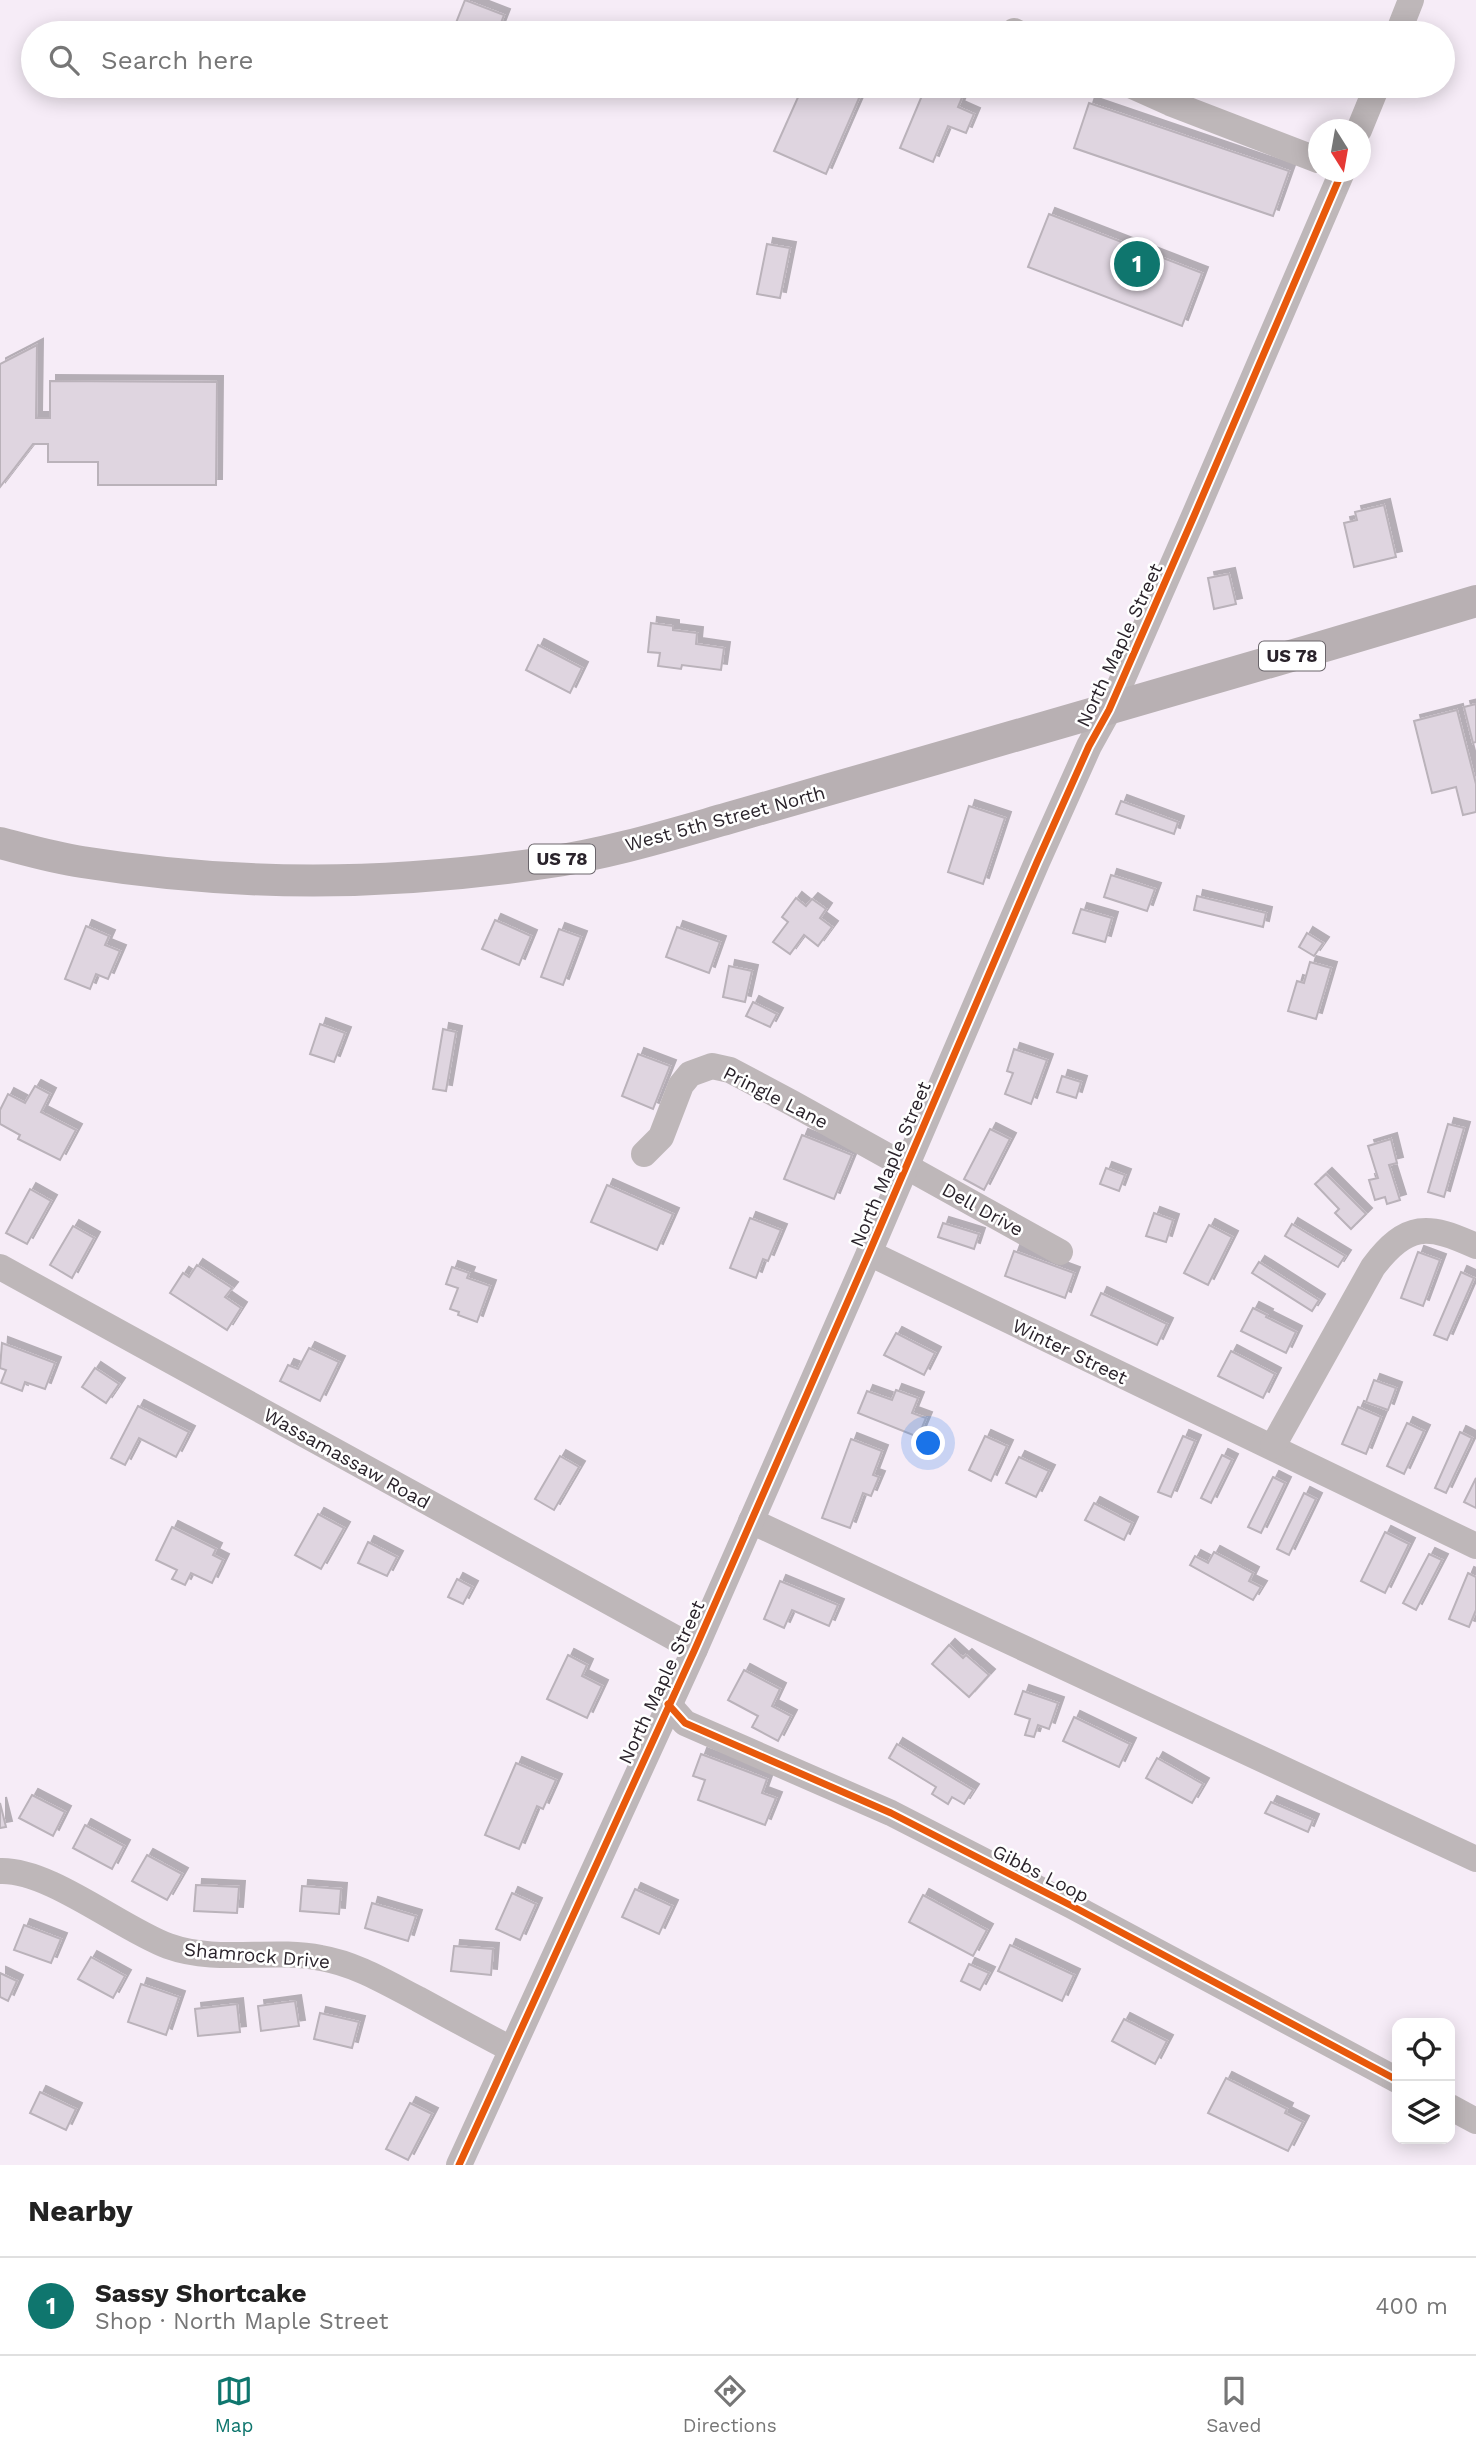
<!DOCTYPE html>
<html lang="en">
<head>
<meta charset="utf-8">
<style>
  :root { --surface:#fff; --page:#f2f2f2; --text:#222; --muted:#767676; --line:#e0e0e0; --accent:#0f766e }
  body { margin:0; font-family:"Work Sans",sans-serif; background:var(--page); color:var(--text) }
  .controls { position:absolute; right:21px; bottom:21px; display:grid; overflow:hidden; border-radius:14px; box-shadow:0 4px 18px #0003 }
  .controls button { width:63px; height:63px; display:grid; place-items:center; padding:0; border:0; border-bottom:2px solid var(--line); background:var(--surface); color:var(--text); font:35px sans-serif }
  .compass { position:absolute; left:1308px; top:119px; width:63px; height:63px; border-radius:50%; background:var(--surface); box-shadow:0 4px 18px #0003; rotate:169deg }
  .you { position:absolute; left:929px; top:1444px; width:24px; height:24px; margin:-18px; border:5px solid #fff; border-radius:50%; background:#1a73e8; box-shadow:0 0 0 10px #1a73e833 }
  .badge { display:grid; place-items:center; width:46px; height:46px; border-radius:50%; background:var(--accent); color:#fff; font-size:23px; font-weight:700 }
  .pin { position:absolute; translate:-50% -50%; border:4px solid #fff; box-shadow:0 2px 7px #0006 }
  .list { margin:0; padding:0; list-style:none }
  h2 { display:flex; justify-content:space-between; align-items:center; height:91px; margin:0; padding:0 28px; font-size:30px }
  h2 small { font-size:23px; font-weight:400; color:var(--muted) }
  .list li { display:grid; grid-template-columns:46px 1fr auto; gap:21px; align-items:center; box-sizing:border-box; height:98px; padding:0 28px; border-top:2px solid var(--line) }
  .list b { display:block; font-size:26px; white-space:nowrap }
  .list p { margin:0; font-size:23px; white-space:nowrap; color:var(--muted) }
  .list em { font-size:23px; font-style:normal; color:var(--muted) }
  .icon { flex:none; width:38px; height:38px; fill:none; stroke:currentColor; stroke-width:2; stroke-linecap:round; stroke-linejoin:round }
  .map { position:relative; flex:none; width:1476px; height:2165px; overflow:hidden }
  .search { position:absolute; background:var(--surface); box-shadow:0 4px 18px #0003; left:21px; right:21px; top:21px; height:77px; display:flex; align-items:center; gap:18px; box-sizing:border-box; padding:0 24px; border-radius:38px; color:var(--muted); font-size:26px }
  .sheet { height:189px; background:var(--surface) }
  nav { display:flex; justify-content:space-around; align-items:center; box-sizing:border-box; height:98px; border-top:2px solid var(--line); background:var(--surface); font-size:19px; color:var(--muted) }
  nav a { display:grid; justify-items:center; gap:4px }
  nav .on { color:var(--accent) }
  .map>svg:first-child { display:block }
  .building { fill:#dfd5e0; stroke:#bab2ba; stroke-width:2; filter:url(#shadow) }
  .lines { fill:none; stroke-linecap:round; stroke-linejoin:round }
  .minor { stroke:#beb7b9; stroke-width:26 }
  .major { stroke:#b8b0b3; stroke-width:32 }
  .cycleway-casing { stroke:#fff; stroke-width:11 }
  .cycleway { stroke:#e8590c; stroke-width:7 }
  .labels { text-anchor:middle; stroke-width:5; stroke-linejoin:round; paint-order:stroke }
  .shield { fill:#fff; stroke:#6a656b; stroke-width:2 }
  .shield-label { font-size:18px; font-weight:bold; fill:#2a232b }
  .street-label { font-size:19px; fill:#2a232b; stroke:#fff }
</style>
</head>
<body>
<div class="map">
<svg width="1476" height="2165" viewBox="0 0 1476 2165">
  <defs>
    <filter id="shadow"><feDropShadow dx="6" dy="-6" stdDeviation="0" flood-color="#0004"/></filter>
  </defs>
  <rect width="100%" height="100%" fill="#f6ecf7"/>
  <g class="building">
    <path d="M465 0 504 15 497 33H452Z"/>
    <path d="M803 86H855L863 89 826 174 774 151Z"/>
    <path d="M926 86H967L958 107 974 114 966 133 948 126 933 162 900 148Z"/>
    <path d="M1089 103 1289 171 1273 216 1074 148Z"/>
    <path d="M1049 214 1202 273 1182 326 1028 267Z"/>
    <path d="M767 244 790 248 780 298 757 294Z"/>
    <path d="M37 345 36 418H50V381L217 382 216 485H98V462H48V444H33L0 487V364Z"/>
    <path d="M1384 505 1396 557 1354 567 1344 523 1357 520 1355 512Z"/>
    <path d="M1229 574 1236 604 1214 609 1208 578Z"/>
    <path d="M651 623 673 626V630L697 633 696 644 724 648 721 670 682 665 681 669 658 666 660 653 648 652Z"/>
    <path d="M538 645 582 668 570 693 526 670Z"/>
    <path d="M1476 704V742L1473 743 1464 707Z"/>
    <path d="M1457 710 1476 784V812L1463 815 1456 787 1432 793 1414 721Z"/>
    <path d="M1121 801 1178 822 1174 834 1116 814Z"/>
    <path d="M969 806 1005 818 983 884 948 872Z"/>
    <path d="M1111 875 1155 889 1147 911 1104 897Z"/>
    <path d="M1197 896 1266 913 1263 927 1194 910Z"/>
    <path d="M796 898 806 906 812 899 826 909 820 918 832 927 818 946 804 935 790 954 773 942 788 922 782 917Z"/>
    <path d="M1081 909 1112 918 1105 942 1073 933Z"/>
    <path d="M495 920 531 936 519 965 482 949Z"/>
    <path d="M86 926 109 936 105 945 120 951 108 979 96 974 90 989 65 979Z"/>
    <path d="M677 927 720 942 709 973 666 957Z"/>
    <path d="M559 929 581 937 563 985 541 977Z"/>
    <path d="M1307 933 1323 943 1314 956 1299 947Z"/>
    <path d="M1310 962 1331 968 1316 1019 1288 1011 1297 981 1304 983Z"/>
    <path d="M729 966 752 971 745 1002 723 997Z"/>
    <path d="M753 1002 777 1014 770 1027 746 1016Z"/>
    <path d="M320 1024 345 1033 334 1062 310 1054Z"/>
    <path d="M443 1029 456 1032 446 1091 433 1089Z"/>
    <path d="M1014 1049 1047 1060 1031 1104 1005 1094 1013 1073 1007 1071Z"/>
    <path d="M638 1054 670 1066 653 1109 622 1096Z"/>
    <path d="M1062 1076 1081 1082 1076 1098 1057 1092Z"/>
    <path d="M35 1086 50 1094 41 1112 76 1130 60 1160 18 1139 20 1135 0 1124V1110L8 1094 25 1103Z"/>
    <path d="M1448 1124 1464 1128 1444 1197 1428 1192Z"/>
    <path d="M990 1129 1010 1139 984 1190 964 1179Z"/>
    <path d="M802 1135 852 1155 834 1199 784 1179Z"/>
    <path d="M1391 1139 1397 1163 1389 1165 1400 1200 1387 1204 1385 1197 1375 1200 1369 1180 1378 1178 1368 1146Z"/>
    <path d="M1106 1168 1125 1175 1119 1191 1100 1184Z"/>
    <path d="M1326 1174 1366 1214 1351 1229 1335 1213 1339 1209 1315 1184Z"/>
    <path d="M607 1185 673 1214 657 1250 591 1222Z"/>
    <path d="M30 1189 51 1201 27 1244 6 1233Z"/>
    <path d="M1154 1213 1173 1220 1166 1242 1146 1236Z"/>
    <path d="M750 1218 781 1230 768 1261 763 1259 756 1278 730 1268Z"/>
    <path d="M943 1223 979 1234 974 1249 938 1237Z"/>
    <path d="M1292 1224 1345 1256 1338 1267 1285 1236Z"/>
    <path d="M1209 1225 1232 1237 1208 1285 1184 1273Z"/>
    <path d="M73 1226 94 1238 72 1278 50 1265Z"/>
    <path d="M1014 1251 1074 1273 1065 1298 1005 1276Z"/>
    <path d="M1418 1252 1440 1260 1423 1306 1401 1298Z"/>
    <path d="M1259 1262 1319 1300 1312 1311 1252 1273Z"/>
    <path d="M197 1265 232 1288 225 1297 241 1308 227 1330 170 1293 183 1273 189 1277Z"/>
    <path d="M452 1267 469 1273 467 1278 490 1286 477 1322 458 1315 459 1312 450 1309 458 1288 446 1284Z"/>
    <path d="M1461 1272 1474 1278 1447 1340 1434 1335Z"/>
    <path d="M1101 1293 1167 1324 1157 1345 1091 1315Z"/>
    <path d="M1253 1308 1267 1315 1266 1317 1296 1332 1286 1353 1241 1331Z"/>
    <path d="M896 1333 935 1353 924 1375 884 1355Z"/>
    <path d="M2 1343 55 1363 45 1389 25 1382 22 1391 1 1383 6 1370 0 1368Z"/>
    <path d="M309 1348 339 1362 320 1401 280 1381 288 1365 298 1369Z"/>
    <path d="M1231 1351 1275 1374 1263 1398 1218 1376Z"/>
    <path d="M95 1368 119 1384 106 1403 82 1387Z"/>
    <path d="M1374 1380 1396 1388 1388 1410 1366 1402Z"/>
    <path d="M896 1390 918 1398 912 1413 926 1418 918 1437 858 1413 867 1391 892 1400Z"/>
    <path d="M138 1406 189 1432 176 1457 139 1438 125 1465 111 1458Z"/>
    <path d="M1358 1407 1381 1417 1366 1454 1342 1444Z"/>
    <path d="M1407 1423 1424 1431 1404 1474 1387 1466Z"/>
    <path d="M1460 1432 1472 1438 1446 1493 1435 1488Z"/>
    <path d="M985 1436 1007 1446 991 1481 969 1470Z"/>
    <path d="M1183 1436 1195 1441 1171 1497 1158 1492Z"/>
    <path d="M851 1439 882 1451 873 1475 879 1477 871 1496 863 1493 850 1528 822 1518Z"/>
    <path d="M1222 1455 1232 1460 1211 1503 1201 1498Z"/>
    <path d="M560 1456 579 1467 554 1510 535 1499Z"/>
    <path d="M1019 1457 1049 1471 1036 1497 1006 1483Z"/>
    <path d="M1273 1477 1285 1483 1261 1533 1248 1527Z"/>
    <path d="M1476 1478V1508L1464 1502Z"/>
    <path d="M1304 1493 1316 1499 1289 1555 1277 1549Z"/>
    <path d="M1094 1503 1132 1523 1124 1540 1085 1520Z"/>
    <path d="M318 1514 344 1528 321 1569 295 1555Z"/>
    <path d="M172 1527 216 1549 213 1555 223 1560 212 1583 191 1573 185 1585 172 1579 177 1570 156 1560Z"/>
    <path d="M1385 1532 1409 1544 1385 1593 1361 1581Z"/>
    <path d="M368 1542 397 1557 387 1576 358 1563Z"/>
    <path d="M1214 1552 1253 1573 1249 1581 1261 1587 1253 1600 1190 1565 1195 1556 1208 1563Z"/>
    <path d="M1429 1554 1442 1560 1416 1610 1403 1603Z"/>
    <path d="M1468 1573 1476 1577V1610L1469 1627 1449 1619Z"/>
    <path d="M457 1579 472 1587 463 1604 448 1597Z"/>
    <path d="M780 1581 838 1605 829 1626 792 1610 784 1628 764 1619Z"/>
    <path d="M949 1645 963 1658 966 1655 989 1675 969 1697 932 1664Z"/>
    <path d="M568 1655 587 1665 582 1676 602 1686 587 1718 547 1699Z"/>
    <path d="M744 1670 780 1689 772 1706 791 1716 778 1741 752 1727 758 1716 728 1700Z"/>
    <path d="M1023 1691 1058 1703 1049 1729 1038 1725 1034 1737 1025 1735 1030 1719 1015 1714Z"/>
    <path d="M1074 1717 1130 1744 1119 1767 1063 1741Z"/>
    <path d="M897 1744 973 1790 964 1804 952 1797 948 1804 932 1794 936 1787 889 1758Z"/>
    <path d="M701 1754 767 1779 762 1793 776 1798 765 1825 698 1800 705 1780 693 1776Z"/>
    <path d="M1157 1758 1203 1784 1192 1803 1146 1778Z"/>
    <path d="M516 1763 556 1780 543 1809 537 1806 519 1849 485 1835Z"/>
    <path d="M32 1795 65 1812 53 1836 19 1818Z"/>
    <path d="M1271 1802 1313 1820 1308 1832 1265 1813Z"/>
    <path d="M0 1803 6 1827 0 1828Z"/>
    <path d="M85 1825 124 1846 112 1869 73 1848Z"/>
    <path d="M147 1855 182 1874 167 1900 132 1881Z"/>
    <path d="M196 1885 239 1887 237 1913 194 1911Z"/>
    <path d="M302 1886 341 1889 339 1914 300 1911Z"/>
    <path d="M635 1889 672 1906 659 1934 622 1917Z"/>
    <path d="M512 1893 536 1904 520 1940 496 1929Z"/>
    <path d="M923 1895 987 1930 973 1956 909 1922Z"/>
    <path d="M372 1903 416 1916 408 1941 365 1928Z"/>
    <path d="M24 1925 61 1939 51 1963 14 1950Z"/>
    <path d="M1010 1945 1074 1975 1062 2001 998 1971Z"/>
    <path d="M454 1946 493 1949 491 1975 451 1971Z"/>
    <path d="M91 1957 125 1976 113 1998 78 1979Z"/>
    <path d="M969 1964 989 1973 980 1990 961 1981Z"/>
    <path d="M0 1973 17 1981 8 2001 0 1997Z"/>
    <path d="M141 1984 179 1997 166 2035 128 2022Z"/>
    <path d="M295 2001 299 2026 261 2031 258 2006Z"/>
    <path d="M237 2004 240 2032 198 2036 195 2009Z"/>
    <path d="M320 2013 359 2022 352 2048 314 2039Z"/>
    <path d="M1124 2019 1167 2041 1155 2064 1112 2041Z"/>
    <path d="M1226 2078 1287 2109 1285 2113 1303 2122 1288 2151 1208 2113Z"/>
    <path d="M40 2092 76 2109 66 2130 30 2113Z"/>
    <path d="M410 2103 432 2114 408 2160 386 2149Z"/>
  </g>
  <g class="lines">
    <g class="minor">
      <path d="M1014 31 1018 33"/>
      <path d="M1398 33 1411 0"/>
      <path d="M1132 86 1170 103 1318 160"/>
      <path d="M1359 130 1377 86"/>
      <path d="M644 1154 661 1137 681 1085 690 1074 712 1066 730 1070 792 1103 1060 1252"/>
      <path d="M869 1253 1476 1546"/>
      <path d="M0 1267 695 1649"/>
      <path d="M1273 1446 1373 1267C1407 1222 1428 1224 1476 1246"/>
      <path d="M751 1521 1476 1859"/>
      <path d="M668 1704 685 1723 891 1813 1072 1906 1397 2080"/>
      <path d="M0 1871C49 1869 120 1928 168 1946 218 1964 270 1948 321 1958 356 1964 387 1983 418 1999 449 2016 480 2033 511 2049"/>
      <path d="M1450 2107 1476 2121"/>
      <path d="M459 2165 695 1649 869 1253 1037 862 1089 746 1109 710 1194 516 1342 172"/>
    </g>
    <path class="major" d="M0 843C27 850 54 858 82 862 239 887 387 886 544 863 607 854 669 835 729 818 798 798 866 779 935 759 1115 708 1296 655 1476 601"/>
    <g class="cycleway-casing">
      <g id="cycleway">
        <path d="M668 1704 685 1723 891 1813 1072 1906 1397 2080"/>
        <path d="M459 2165 695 1649 869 1253 1037 862 1089 746 1109 710 1194 516 1342 172"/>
      </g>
    </g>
    <use href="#cycleway" class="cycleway"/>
  </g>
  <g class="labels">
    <g class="shield">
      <rect x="1259" y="641.5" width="66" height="29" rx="5"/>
      <rect x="529" y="844.5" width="66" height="29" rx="5"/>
    </g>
    <g class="shield-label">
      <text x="1292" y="662">US 78</text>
      <text x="562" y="865">US 78</text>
    </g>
    <g class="street-label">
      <text transform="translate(1119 645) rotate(-65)" y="7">North Maple Street</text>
      <text transform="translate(725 818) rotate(-15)" y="7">West 5th Street North</text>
      <text transform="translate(776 1097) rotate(27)" y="7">Pringle Lane</text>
      <text transform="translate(890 1164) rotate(-67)" y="7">North Maple Street</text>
      <text transform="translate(983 1209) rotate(29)" y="7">Dell Drive</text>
      <text transform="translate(1070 1351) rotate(26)" y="7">Winter Street</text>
      <text transform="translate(347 1458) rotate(29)" y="7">Wassamassaw Road</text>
      <text transform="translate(661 1682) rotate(-65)" y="7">North Maple Street</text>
      <text transform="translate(1041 1873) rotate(27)" y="7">Gibbs Loop</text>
      <text transform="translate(257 1955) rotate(5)" y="7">Shamrock Drive</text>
    </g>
  </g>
</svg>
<div class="controls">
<button><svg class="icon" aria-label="locate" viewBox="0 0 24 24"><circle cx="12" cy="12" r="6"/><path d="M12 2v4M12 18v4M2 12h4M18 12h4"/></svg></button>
<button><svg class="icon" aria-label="layers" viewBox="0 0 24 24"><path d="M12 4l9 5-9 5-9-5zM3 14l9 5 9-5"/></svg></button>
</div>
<svg class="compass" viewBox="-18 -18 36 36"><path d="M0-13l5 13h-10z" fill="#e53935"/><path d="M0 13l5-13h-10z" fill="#767676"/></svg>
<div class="you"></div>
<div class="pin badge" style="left:1137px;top:264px">1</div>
<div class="search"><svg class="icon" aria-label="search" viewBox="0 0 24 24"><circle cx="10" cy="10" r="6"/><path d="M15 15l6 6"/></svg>Search here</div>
</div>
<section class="sheet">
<h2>Nearby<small></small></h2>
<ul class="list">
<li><span class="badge">1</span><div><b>Sassy Shortcake</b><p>Shop · North Maple Street</p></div><em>400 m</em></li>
</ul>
</section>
<nav>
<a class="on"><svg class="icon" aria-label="map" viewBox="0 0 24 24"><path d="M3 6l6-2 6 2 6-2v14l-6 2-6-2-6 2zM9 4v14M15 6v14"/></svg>Map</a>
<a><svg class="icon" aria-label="directions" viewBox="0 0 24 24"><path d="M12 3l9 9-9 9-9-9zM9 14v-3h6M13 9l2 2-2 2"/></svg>Directions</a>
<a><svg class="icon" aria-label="saved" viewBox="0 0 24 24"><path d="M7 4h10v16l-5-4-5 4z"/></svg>Saved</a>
</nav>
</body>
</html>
